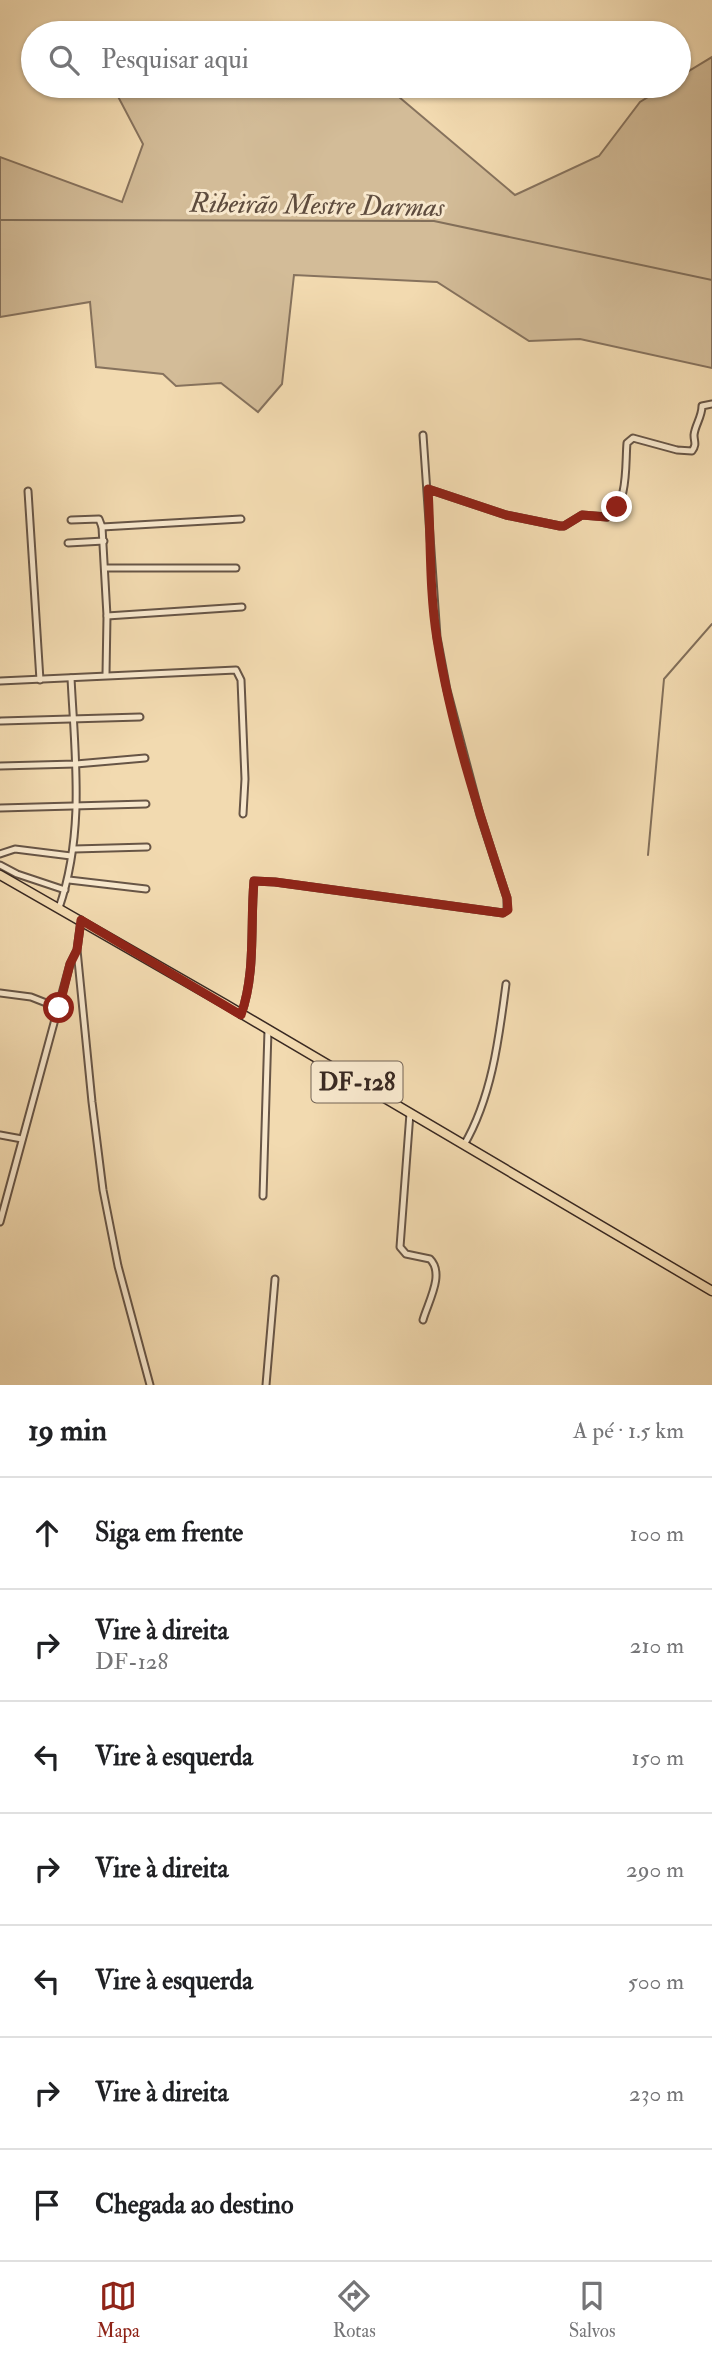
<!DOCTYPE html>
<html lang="pt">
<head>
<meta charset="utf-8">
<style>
  :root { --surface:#fff; --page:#f6f6f6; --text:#202124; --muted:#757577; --line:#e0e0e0; --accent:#8f2418 }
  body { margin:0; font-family:"IM FELL Double Pica",serif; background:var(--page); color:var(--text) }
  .stop { position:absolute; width:21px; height:21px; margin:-16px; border:5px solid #8f2418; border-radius:50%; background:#fff }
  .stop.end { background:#8f2418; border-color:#fff; box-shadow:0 2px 7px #0008 }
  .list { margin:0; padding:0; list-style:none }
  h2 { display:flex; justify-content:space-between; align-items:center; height:91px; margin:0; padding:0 28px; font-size:30px }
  h2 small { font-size:23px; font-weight:400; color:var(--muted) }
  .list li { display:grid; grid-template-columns:46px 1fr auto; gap:21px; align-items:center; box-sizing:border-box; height:112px; padding:0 28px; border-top:2px solid var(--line) }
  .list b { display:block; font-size:26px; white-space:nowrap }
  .list p { margin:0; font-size:23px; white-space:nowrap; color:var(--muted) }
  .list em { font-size:23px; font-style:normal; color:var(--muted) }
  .icon { flex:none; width:38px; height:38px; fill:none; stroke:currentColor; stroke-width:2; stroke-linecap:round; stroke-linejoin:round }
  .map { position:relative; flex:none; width:712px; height:1385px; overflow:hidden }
  .search { position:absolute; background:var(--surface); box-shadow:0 2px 5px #0004; left:21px; right:21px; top:21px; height:77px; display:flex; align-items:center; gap:18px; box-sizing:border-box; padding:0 24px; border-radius:38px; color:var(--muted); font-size:26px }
  .sheet { height:875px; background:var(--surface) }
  nav { display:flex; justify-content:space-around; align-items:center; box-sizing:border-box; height:98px; border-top:2px solid var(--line); background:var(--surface); font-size:19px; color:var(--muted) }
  nav a { display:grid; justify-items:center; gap:4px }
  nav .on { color:var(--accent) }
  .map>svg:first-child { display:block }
  .green { fill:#d3bc98; stroke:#86725d; stroke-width:2 }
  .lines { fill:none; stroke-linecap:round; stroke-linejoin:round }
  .stream { stroke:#826f5a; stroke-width:2 }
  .street-casing { stroke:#675546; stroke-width:9 }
  .primary-casing { stroke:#392922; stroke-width:11 }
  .street { stroke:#f7e7cc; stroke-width:5 }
  .primary { stroke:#f2dab0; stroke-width:8 }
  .route { stroke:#8f2418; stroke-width:9 }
  .labels { text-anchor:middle; stroke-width:6; stroke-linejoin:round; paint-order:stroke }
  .shield { fill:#f7e7cc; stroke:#726255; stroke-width:2 }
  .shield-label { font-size:24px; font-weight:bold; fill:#392922 }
  .water-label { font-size:28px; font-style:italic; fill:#5e4c3e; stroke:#f7e7cc }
</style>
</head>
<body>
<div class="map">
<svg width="712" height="1385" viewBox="0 0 712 1385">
  <rect width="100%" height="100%" fill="#f2dab0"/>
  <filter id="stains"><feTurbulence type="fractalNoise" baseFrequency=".00286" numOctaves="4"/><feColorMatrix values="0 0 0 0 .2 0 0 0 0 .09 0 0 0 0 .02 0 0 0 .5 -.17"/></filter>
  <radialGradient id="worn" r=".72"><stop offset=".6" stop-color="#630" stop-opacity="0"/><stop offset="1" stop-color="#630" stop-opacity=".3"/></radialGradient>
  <path class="green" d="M712 57V368L580 339 529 341 437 282 294 275 282 384 258 412 221 383 176 386 163 374 96 367 90 302 0 317V157L122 202 143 144 113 87 114 86H386L515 195 599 156 640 102 666 86H679V77Z"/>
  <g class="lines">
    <g class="stream">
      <path d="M0 220 434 221 712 280"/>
      <path d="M648 855 664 679 712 624"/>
    </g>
    <g class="street-casing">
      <g id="street">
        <path d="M428 489 506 515 560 526H564L582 515 607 517C629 505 625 464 627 443L633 438 677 450 692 451C697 444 694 442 694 435 695 425 702 417 702 406L712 404"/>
        <path d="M28 491 40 680"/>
        <path d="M71 520 99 519 102 527 107 616 106 674"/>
        <path d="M102 527 241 519"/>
        <path d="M68 543 104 541"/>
        <path d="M105 568H236"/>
        <path d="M107 616 242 607"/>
        <path d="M0 681 236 670 241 680 245 779 243 814"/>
        <path d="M1 721 140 717"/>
        <path d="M0 766 76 764 145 758"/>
        <path d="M0 808 146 804"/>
        <path d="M74 849 147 847"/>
        <path d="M0 854 15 849 71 856"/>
        <path d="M0 865 17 874 65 890"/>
        <path d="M69 880 146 889"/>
        <path d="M59 908C85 832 75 757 71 678"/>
        <path d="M81 920 77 950 92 1102 103 1190 118 1266 150 1385"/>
        <path d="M0 993 31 997 59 1008"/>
        <path d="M241 1015C256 973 250 925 254 881L275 882 503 913 507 910V898L480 815 447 690 437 637 423 435"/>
        <path d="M410 1113 400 1247 406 1254 430 1259C445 1274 428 1302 423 1320"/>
        <path d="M0 1135 22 1139"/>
        <path d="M464 1145C492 1097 499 1038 506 984"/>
        <path d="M263 1196 268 1030"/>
        <path d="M0 1222 70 964 76 952"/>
        <path d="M266 1385 275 1279"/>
      </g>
    </g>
    <g class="primary-casing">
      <path id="primary" d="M0 875 225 1004 712 1291"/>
    </g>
    <use href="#street" class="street"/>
    <use href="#primary" class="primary"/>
  </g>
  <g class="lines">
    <path class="route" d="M59 1008 70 964 77 950 81 920 241 1015C256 973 250 925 254 881L275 882 503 913 508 910 507 898C479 813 451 727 437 639 429 590 431 538 428 489L506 515 560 526H564L582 515 607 517 617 507"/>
  </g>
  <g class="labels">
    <rect class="shield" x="311.5" y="1061.5" width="91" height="41" rx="5"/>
    <g class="shield-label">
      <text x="357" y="1090">DF-128</text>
    </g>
    <g class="water-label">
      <text transform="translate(317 204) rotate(1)" y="10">Ribeirão Mestre Darmas</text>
    </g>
  </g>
  <rect width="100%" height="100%" filter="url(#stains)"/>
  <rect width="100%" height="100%" fill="url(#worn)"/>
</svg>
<div class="stop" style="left:59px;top:1008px"></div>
<div class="stop end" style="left:617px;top:507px"></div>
<div class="search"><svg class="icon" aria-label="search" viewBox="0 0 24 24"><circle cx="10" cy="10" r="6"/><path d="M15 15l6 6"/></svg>Pesquisar aqui</div>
</div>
<section class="sheet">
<h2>19 min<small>A pé · 1.5 km</small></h2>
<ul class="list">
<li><svg class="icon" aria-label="ahead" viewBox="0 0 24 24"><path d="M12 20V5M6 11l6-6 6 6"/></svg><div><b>Siga em frente</b></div><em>100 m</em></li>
<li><svg class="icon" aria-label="right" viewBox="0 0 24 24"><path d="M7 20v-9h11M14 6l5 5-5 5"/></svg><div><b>Vire à direita</b><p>DF-128</p></div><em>210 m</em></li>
<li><svg class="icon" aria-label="left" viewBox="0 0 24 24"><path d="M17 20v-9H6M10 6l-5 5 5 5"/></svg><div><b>Vire à esquerda</b></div><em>150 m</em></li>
<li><svg class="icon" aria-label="right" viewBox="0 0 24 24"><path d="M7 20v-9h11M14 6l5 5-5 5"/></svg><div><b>Vire à direita</b></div><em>290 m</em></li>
<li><svg class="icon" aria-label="left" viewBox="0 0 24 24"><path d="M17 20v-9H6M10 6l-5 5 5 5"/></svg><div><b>Vire à esquerda</b></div><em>500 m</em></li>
<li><svg class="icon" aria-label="right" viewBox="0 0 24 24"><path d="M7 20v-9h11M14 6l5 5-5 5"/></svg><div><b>Vire à direita</b></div><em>230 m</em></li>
<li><svg class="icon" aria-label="arrive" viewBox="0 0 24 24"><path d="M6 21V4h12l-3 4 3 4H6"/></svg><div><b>Chegada ao destino</b></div></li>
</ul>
</section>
<nav>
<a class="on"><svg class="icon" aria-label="map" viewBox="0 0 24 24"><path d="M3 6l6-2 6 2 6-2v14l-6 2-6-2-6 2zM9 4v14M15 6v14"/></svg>Mapa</a>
<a><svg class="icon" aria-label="directions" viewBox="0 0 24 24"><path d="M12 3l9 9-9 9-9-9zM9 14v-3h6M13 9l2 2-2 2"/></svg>Rotas</a>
<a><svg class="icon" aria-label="saved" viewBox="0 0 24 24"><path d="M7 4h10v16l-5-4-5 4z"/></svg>Salvos</a>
</nav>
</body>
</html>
